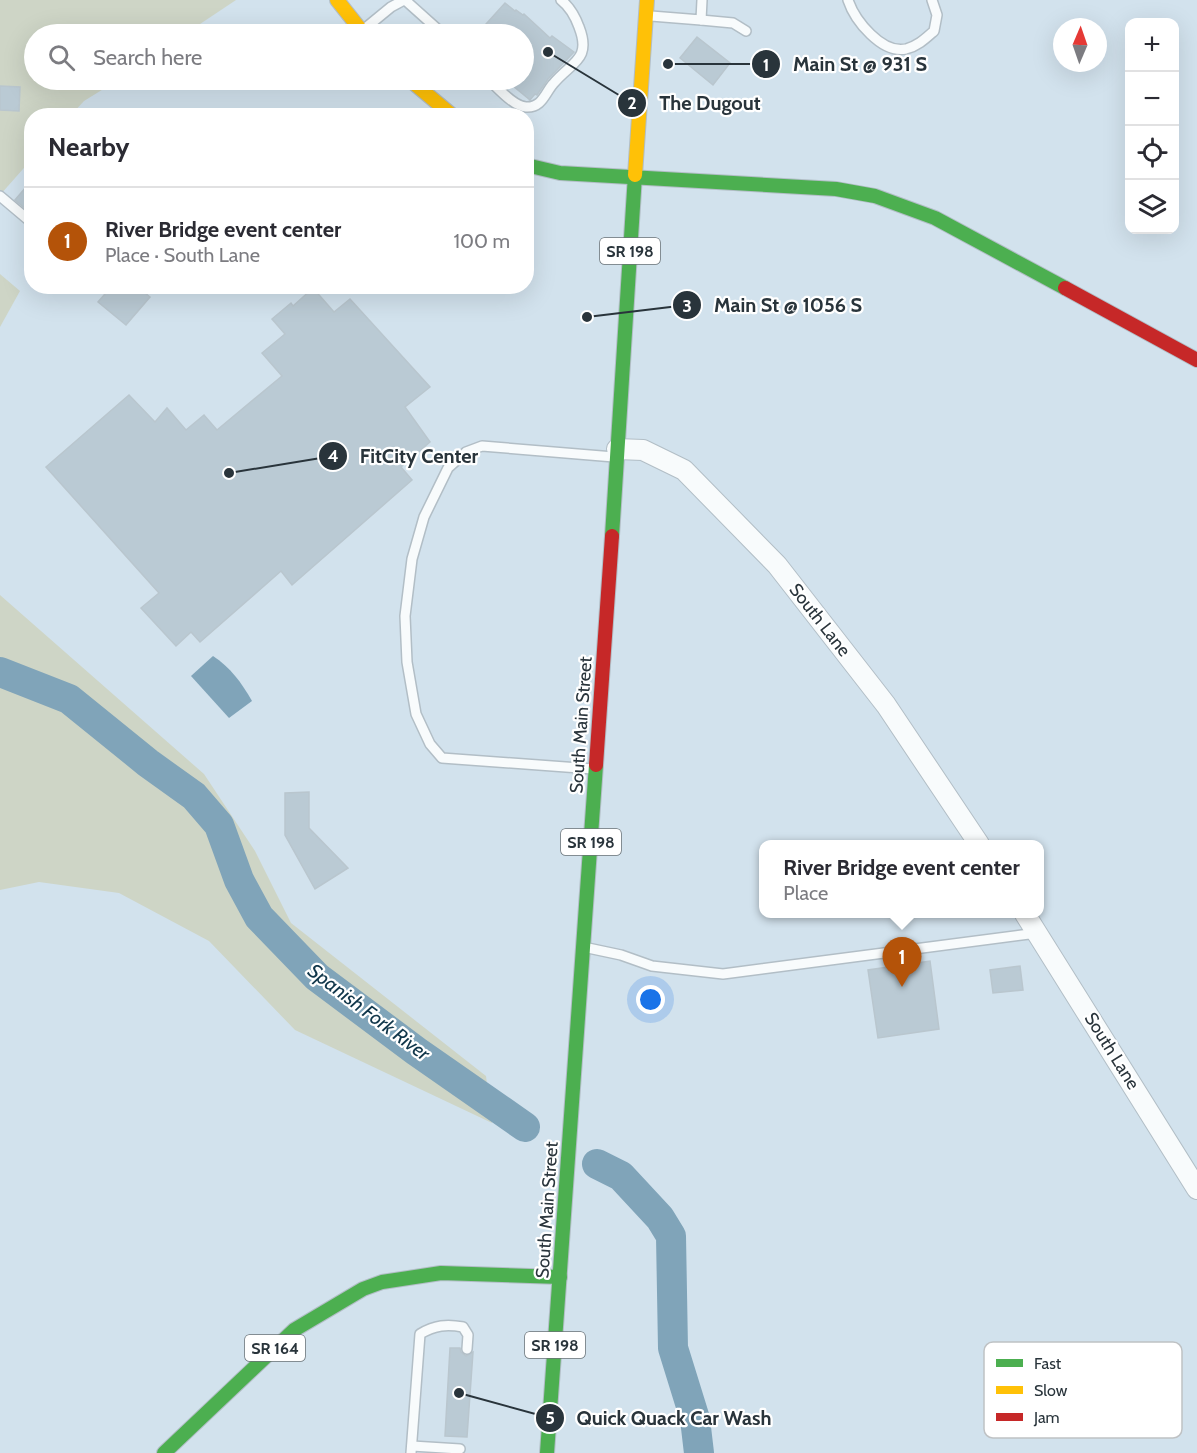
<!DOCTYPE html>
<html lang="en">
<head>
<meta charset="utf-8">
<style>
  :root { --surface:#fff; --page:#f2f2f3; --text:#2b2b33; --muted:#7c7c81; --line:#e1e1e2; --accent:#b45309 }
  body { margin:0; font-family:Cabin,sans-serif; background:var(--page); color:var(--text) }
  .controls { position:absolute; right:18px; top:18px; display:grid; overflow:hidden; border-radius:12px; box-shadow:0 6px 24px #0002 }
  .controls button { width:54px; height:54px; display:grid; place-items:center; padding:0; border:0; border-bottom:2px solid var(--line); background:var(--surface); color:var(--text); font:30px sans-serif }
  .compass { position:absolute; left:1053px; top:18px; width:54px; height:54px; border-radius:50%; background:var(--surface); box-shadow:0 6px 24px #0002; rotate:2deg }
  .you { position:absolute; left:651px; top:1000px; width:21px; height:21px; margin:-15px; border:4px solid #fff; border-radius:50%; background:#1a73e8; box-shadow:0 0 0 9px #1a73e833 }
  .badge { display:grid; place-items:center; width:39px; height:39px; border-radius:50%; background:var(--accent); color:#fff; font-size:20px; font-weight:700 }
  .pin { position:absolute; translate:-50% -50px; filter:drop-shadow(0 2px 3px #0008) }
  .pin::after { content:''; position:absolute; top:32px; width:21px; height:18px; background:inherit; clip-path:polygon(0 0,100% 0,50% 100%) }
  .popup { position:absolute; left:759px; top:840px; width:285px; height:78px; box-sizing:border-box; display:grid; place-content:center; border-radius:12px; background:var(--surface); filter:drop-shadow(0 2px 4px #0005); font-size:20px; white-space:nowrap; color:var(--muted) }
  .popup b { font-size:22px; color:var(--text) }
  .popup::after { content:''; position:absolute; left:50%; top:100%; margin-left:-12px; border:12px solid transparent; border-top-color:var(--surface) }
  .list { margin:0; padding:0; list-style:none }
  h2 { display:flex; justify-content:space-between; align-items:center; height:78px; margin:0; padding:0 24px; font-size:26px }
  h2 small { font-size:20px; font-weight:400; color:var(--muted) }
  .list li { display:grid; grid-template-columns:39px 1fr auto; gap:18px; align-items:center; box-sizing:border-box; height:108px; padding:0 24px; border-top:2px solid var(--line) }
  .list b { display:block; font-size:22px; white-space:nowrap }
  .list p { margin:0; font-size:20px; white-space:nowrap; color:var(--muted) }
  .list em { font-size:20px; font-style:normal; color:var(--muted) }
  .icon { flex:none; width:33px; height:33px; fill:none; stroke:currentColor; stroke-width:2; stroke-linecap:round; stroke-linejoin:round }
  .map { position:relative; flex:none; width:1197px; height:1453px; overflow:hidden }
  .search { position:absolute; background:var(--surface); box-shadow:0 6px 24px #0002; left:24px; top:24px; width:510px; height:66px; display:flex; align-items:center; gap:15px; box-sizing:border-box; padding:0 21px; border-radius:33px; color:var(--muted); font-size:22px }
  .panel { position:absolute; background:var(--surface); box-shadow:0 6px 24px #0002; left:24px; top:108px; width:510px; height:186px; border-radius:24px }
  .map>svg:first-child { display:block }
  .green { fill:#ced5c6 }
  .water { fill:#80a4b9 }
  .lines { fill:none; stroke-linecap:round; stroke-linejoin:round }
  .river { stroke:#80a4b9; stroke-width:30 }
  .building { fill:#bacad4; stroke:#b9c6ce; stroke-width:1.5 }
  .lane-casing { stroke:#b2bec6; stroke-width:12 }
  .street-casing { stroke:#b2bec6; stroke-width:22 }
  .fast-casing { stroke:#b2bec6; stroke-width:16 }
  .slow-casing { stroke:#b2bec6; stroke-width:16 }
  .jam-casing { stroke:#b2bec6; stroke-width:16 }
  .lane { stroke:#f8fbfc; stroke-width:9 }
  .street { stroke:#f8fbfc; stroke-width:20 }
  .fast { stroke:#4caf50; stroke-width:14 }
  .slow { stroke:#ffc107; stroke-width:14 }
  .jam { stroke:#c62828; stroke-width:14 }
  .labels { text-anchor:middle; stroke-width:4.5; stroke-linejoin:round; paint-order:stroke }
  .shield { fill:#fff; stroke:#697176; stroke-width:1.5 }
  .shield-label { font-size:16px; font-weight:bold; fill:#29343b }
  .street-label { font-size:18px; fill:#29343b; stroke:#fff }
  .water-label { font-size:20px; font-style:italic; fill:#10364a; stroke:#fff }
  .key { fill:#fff; stroke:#bfc2c4; stroke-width:1.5 }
  .key-label { font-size:16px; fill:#29343b }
  .leader { fill:none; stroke:#29343b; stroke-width:2 }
  .callout-dot { fill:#29343b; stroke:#fff; stroke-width:2 }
  .mark-label { font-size:18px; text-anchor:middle; font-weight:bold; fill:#fff }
  .callout-label { font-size:20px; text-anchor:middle; font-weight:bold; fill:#29343b; stroke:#fff; stroke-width:4.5; stroke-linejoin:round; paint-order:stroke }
</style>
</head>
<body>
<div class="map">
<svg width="1197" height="1453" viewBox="0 0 1197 1453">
  <rect width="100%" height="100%" fill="#d2e2ed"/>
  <g class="green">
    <path d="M0 0H236L185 34H34V80H118L84 101 71 115 32 116 31 160 0 195Z"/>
    <path d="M0 274 20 291 0 327Z"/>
    <path d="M0 595 204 774 255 851 291 923 486 1076 492 1123 295 1030 209 941 119 893 39 882 0 890Z"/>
  </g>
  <path class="water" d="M213 656C231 668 241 682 252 701L229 718 191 676Z"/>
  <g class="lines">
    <g class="river">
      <path d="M0 672 69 699 148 763 194 796 219 825 239 880 259 917 317 977 416 1051 525 1127"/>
      <path d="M597 1164 621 1176 660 1218 671 1236 673 1348 695 1419 699 1453"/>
    </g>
  </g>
  <g class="building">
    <path d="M505 3 515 11 516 10 523 15 524 14 550 38 552 36 574 52 548 79 537 95 535 94 530 100 506 80H524V34H477Z"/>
    <path d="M697 37 730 63 713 85 680 58Z"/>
    <path d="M0 86 20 87 19 111 0 110Z"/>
    <path d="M32 180V214L15 200Z"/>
    <path d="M112 286H137L150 297 126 325 98 302Z"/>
    <path d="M313 288 334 312 350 299 430 387 405 407 430 442 401 467 412 480 292 585 281 571 200 642 191 632 176 646 141 608 159 593 46 467 129 395 155 422 167 408 186 430 204 415 217 430 282 376 262 353 285 334 272 319 291 303 293 306Z"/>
    <path d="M309 792V828L348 868 315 889 285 835V793Z"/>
    <path d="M930 961 939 1029 878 1038 868 970Z"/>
    <path d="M1020 966 1023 990 993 993 990 970Z"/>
    <path d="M450 1348H460L461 1352 466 1356 473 1352 467 1437 445 1436Z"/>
  </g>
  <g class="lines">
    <g class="lane-casing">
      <g id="lane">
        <path d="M405 0 443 34"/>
        <path d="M848 0C855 21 882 54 906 49 918 46 926 38 934 31L937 15 932 0"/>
        <path d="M651 16 701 20 702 0"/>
        <path d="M701 20 733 23 746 31"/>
        <path d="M363 30 391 7 404 0"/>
        <path d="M489 80C498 88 513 106 526 107 542 108 545 93 553 84 571 62 592 60 579 27 575 16 570 7 561 0"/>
        <path d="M0 196 32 223"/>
        <path d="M593 769 442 758 430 744 416 714 407 662 405 616 412 559 424 517 448 468 466 452 482 446 614 457"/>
        <path d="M588 948 621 955 652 966 723 974 1037 933"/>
        <path d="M412 1446 460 1449"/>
        <path d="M411 1453 420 1334C435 1325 447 1324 463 1327L468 1335 467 1349"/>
      </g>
    </g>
    <g class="street-casing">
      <g id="street">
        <path d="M617 449 643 450 684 470 777 565 886 705 979 844"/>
        <path d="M1025 914 1197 1189"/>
      </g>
    </g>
    <g class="fast-casing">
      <g id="fast">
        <path d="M526 165 560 173 836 189 875 196 935 218 1065 288"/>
        <path d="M612 536 635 175"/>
        <path d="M164 1453 294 1330 363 1289 382 1282 441 1273 560 1277"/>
        <path d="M547 1453 596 765"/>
      </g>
    </g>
    <g class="slow-casing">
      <g id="slow">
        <path d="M337 0 364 34"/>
        <path d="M410 80 453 116"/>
        <path d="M635 175 647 0"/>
      </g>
    </g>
    <g class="jam-casing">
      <g id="jam">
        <path d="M1065 288 1197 360"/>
        <path d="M596 765 612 536"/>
      </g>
    </g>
    <use href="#lane" class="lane"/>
    <use href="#street" class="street"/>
    <use href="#fast" class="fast"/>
    <use href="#slow" class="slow"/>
    <use href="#jam" class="jam"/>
  </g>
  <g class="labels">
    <g class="shield">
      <rect x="600" y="238" width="60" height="26" rx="4.5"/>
      <rect x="561" y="829" width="60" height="26" rx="4.5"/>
      <rect x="525" y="1332" width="60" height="26" rx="4.5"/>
      <rect x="245" y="1335" width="60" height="26" rx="4.5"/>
    </g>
    <g class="shield-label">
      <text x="630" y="257">SR 198</text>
      <text x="591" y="848">SR 198</text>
      <text x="555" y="1351">SR 198</text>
      <text x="275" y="1354">SR 164</text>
    </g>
    <g class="street-label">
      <text transform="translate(820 620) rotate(52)" y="6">South Lane</text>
      <text transform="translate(581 725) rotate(-86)" y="6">South Main Street</text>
      <text transform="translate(1112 1051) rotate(58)" y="6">South Lane</text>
      <text transform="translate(547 1210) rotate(-86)" y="6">South Main Street</text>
    </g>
    <g class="water-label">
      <text transform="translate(369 1012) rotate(37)" y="7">Spanish Fork River</text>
    </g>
  </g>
  <rect x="984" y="1342" width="198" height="96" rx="9" class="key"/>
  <rect x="996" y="1359" width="27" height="8" fill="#4caf50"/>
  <rect x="996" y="1386" width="27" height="8" fill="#ffc107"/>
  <rect x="996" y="1413" width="27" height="8" fill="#c62828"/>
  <g class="key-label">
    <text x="1034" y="1369">Fast</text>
    <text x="1034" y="1396">Slow</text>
    <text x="1034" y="1423">Jam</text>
  </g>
  <path class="leader" d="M668 64L766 64M548 52L632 103M587 317L687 305M229 473L333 456M459 1393L550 1418"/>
  <g class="callout-dot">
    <circle cx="668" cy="64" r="6"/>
    <circle cx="548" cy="52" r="6"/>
    <circle cx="587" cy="317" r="6"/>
    <circle cx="229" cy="473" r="6"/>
    <circle cx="459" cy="1393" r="6"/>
    <circle cx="766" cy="64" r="15"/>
    <circle cx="632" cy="103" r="15"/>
    <circle cx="687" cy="305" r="15"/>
    <circle cx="333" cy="456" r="15"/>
    <circle cx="550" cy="1418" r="15"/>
  </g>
  <g class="mark-label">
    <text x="766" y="71">1</text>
    <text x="632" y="109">2</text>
    <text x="687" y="312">3</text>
    <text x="333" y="462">4</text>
    <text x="550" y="1424">5</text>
  </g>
  <g class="callout-label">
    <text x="860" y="71">Main St @ 931 S</text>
    <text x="710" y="110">The Dugout</text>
    <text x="788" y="312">Main St @ 1056 S</text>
    <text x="419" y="463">FitCity Center</text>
    <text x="674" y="1425">Quick Quack Car Wash</text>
  </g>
</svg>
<div class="controls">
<button>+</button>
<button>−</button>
<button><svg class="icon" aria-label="locate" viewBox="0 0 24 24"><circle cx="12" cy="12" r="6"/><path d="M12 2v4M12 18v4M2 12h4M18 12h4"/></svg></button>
<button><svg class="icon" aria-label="layers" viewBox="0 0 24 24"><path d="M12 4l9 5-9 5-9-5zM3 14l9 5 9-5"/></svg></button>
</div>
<svg class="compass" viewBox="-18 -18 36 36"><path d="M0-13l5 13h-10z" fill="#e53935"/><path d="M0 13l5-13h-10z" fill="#7c7c81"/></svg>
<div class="you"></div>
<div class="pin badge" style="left:902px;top:987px">1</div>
<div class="popup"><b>River Bridge event center</b>Place</div>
<div class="search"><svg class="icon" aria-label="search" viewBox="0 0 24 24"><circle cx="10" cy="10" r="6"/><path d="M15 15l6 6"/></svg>Search here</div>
<section class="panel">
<h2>Nearby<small></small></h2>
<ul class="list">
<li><span class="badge">1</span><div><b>River Bridge event center</b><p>Place · South Lane</p></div><em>100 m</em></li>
</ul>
</section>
</div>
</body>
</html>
